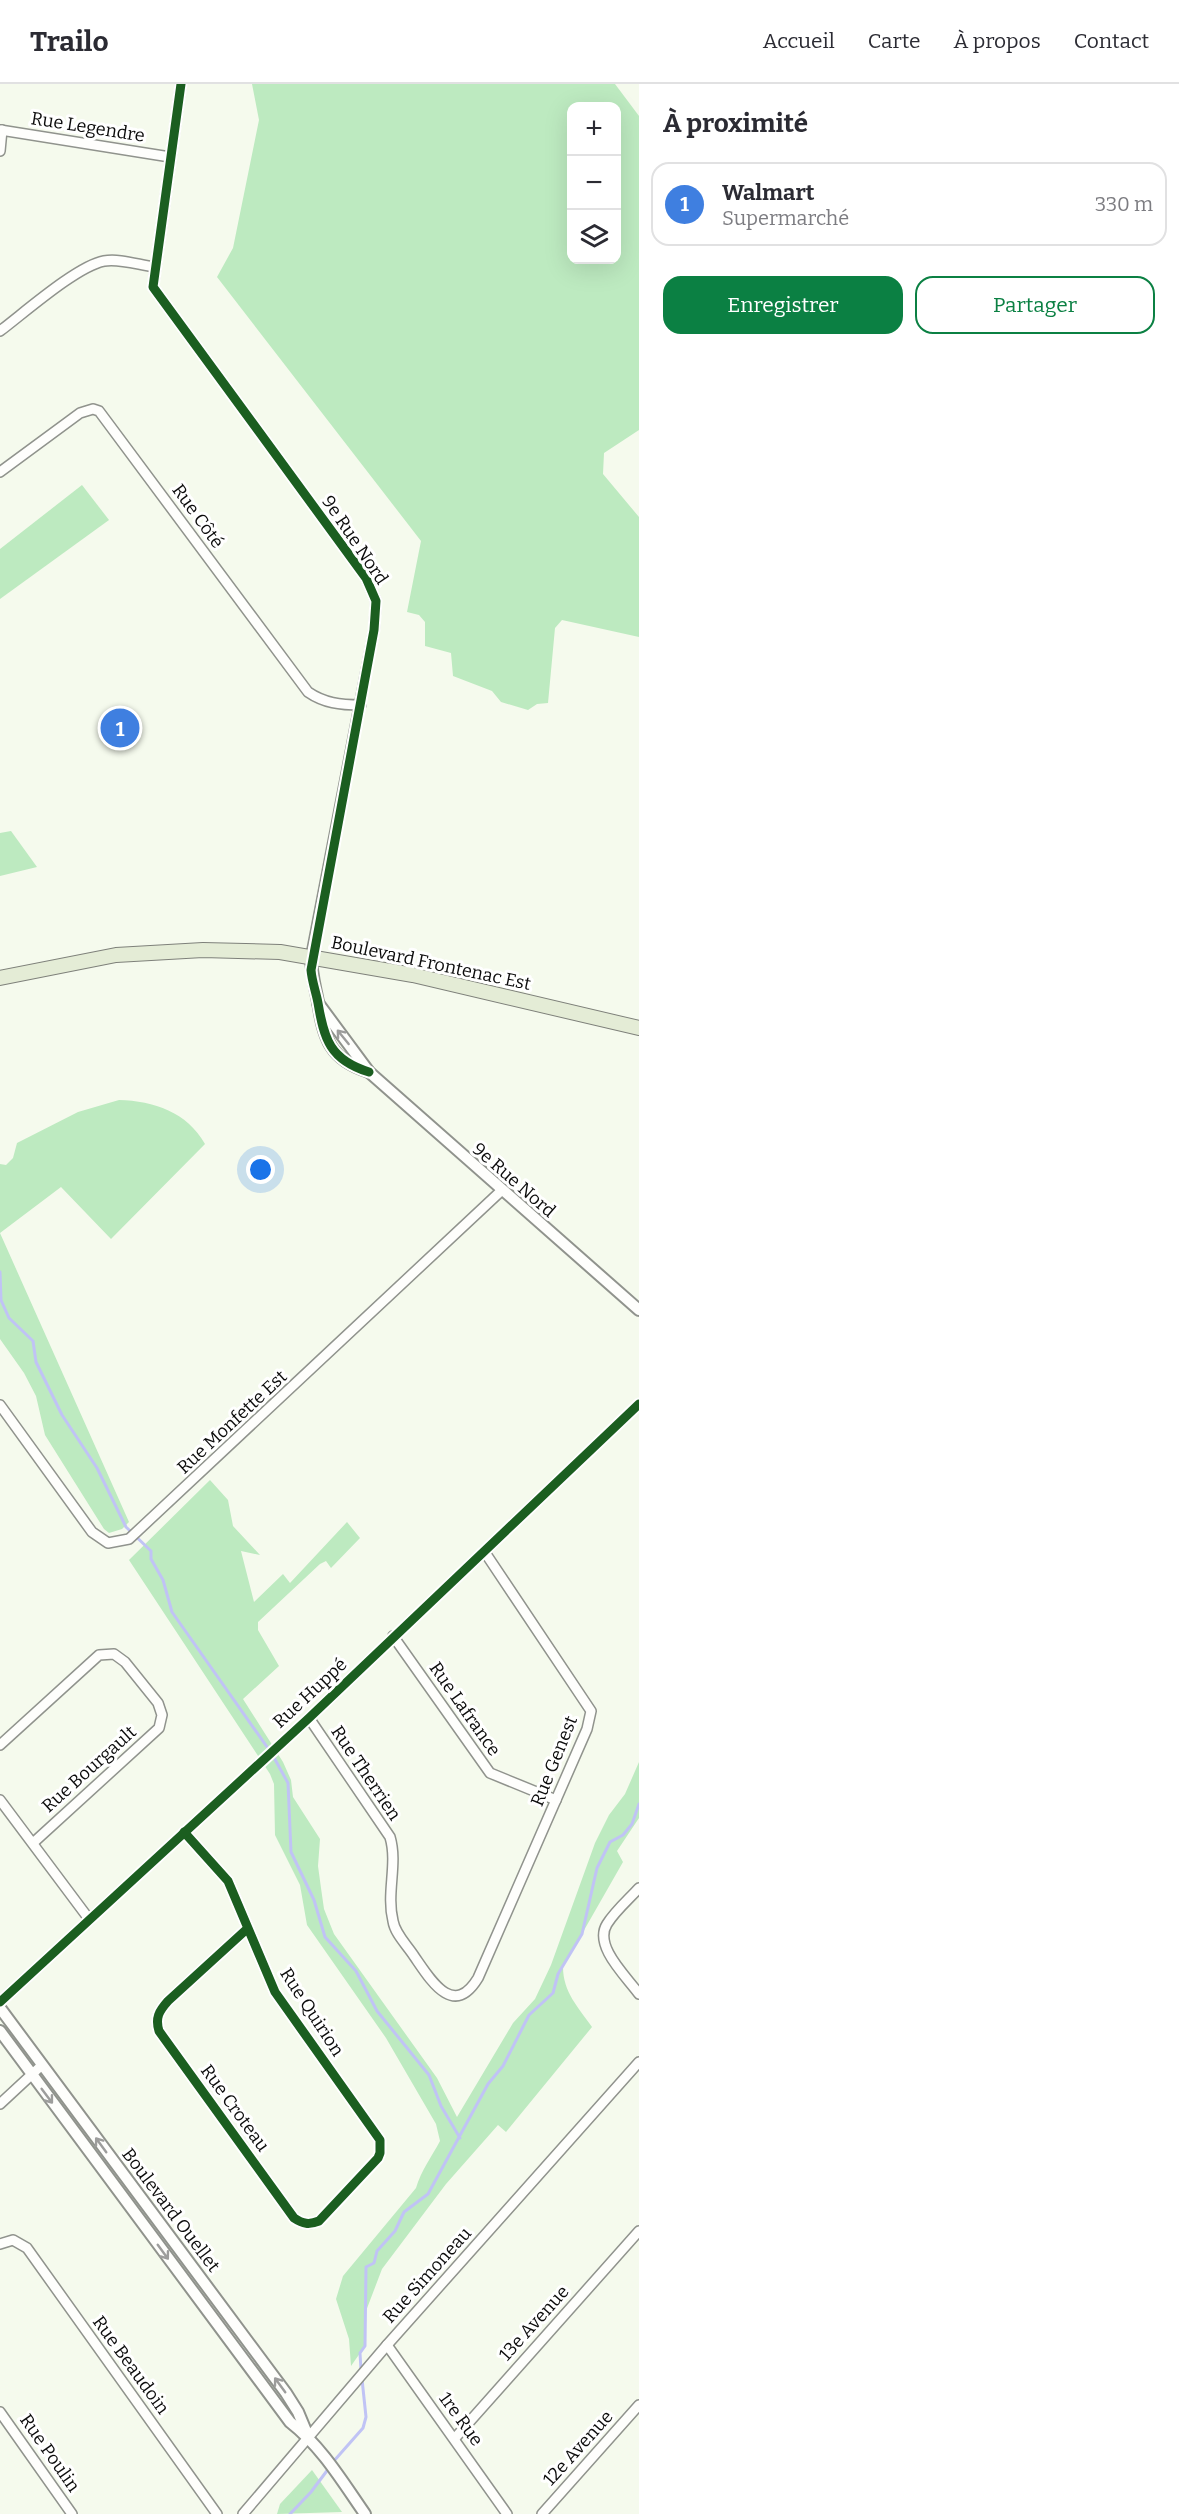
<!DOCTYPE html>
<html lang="fr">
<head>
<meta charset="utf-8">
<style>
  :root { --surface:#fff; --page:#f7f7f7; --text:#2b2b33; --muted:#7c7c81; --line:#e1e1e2; --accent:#0b8043 }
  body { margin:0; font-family:Bitter,serif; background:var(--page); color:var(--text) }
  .controls { position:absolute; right:18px; top:18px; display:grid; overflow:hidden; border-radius:12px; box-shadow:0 6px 24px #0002 }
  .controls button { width:54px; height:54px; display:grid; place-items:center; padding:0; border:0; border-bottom:2px solid var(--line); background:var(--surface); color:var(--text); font:30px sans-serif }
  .you { position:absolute; left:261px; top:1086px; width:21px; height:21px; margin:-15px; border:4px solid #fff; border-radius:50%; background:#1a73e8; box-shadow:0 0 0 9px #1a73e833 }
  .badge { display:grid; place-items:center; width:39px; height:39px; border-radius:50%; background:var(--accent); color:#fff; font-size:20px; font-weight:700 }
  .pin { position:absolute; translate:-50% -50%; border:3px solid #fff; box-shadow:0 2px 6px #0006 }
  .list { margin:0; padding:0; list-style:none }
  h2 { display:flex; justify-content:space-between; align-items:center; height:78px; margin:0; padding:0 24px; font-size:26px }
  h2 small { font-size:20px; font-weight:400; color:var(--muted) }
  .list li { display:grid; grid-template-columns:39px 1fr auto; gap:18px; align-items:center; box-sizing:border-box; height:84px; margin:0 12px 12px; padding:0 12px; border:2px solid var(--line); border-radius:18px }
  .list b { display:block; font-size:22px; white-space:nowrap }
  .list p { margin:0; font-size:20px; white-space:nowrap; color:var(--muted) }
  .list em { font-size:20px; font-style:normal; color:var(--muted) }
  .actions { display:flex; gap:12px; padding:18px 24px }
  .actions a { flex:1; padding:14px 0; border:2px solid var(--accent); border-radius:18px; text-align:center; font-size:21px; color:var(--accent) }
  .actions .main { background:var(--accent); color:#fff }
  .icon { flex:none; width:33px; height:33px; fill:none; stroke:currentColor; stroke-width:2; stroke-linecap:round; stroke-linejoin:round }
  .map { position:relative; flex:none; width:639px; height:2430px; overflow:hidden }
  header { display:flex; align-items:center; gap:36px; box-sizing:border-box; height:84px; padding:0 30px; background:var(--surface); border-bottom:2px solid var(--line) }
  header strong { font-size:28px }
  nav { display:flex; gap:33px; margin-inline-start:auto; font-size:21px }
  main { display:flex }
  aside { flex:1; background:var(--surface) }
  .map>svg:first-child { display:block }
  .forest { fill:#bdeac0; fill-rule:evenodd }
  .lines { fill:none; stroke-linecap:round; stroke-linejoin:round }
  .stream { stroke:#c0c3f5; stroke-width:3 }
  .minor-casing { stroke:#90938d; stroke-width:12 }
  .tertiary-casing { stroke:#90938d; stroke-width:14 }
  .primary-casing { stroke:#7e807a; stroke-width:16 }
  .minor { stroke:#fefefc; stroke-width:9 }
  .tertiary { stroke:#fefefc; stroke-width:10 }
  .primary { stroke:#e4ecd6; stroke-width:14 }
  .cycleway-casing { stroke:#fff; stroke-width:13 }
  .cycleway { stroke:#1b5e20; stroke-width:9 }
  .oneway { stroke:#9d9d9c }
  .labels { text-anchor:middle; stroke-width:6; stroke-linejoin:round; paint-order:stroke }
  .street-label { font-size:18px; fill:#0b0b0b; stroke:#fff }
</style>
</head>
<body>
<header>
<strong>Trailo</strong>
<nav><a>Accueil</a><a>Carte</a><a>À propos</a><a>Contact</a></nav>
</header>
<main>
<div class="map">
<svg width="639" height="2430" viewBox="0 0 639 2430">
  <rect width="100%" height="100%" fill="#f5faed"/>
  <g class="forest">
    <path d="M252 0H615L639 32V346L604 369 603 390 639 433V553L562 536 555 544 548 619 537 620 528 626 501 618 492 607 453 592 451 569 425 562V538L419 531 407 528 421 457 217 193 233 164 259 36ZM572 22H616V176H572Z"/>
    <path d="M82 401 109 436 0 515V465Z"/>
    <path d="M11 747 37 783 0 792V749Z"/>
    <path d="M119 1016C154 1017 187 1028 205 1060L111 1155 61 1103 0 1149V1080L6 1081 13 1074 17 1059 78 1028Z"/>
    <path d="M0 1149 129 1438 122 1445 109 1449 104 1445 45 1351 36 1312 24 1289 0 1255Z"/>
    <path d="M210 1396 228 1416 233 1442 260 1471 241 1467 254 1518 283 1490 290 1499 347 1438 360 1454 331 1484 326 1477 320 1480 258 1538V1546L279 1582 243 1615 283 1678 291 1696 293 1713 320 1755 318 1782 321 1804 324 1825 334 1850 437 1994 457 2033 513 1939 535 1915 551 1881 595 1759 609 1731 625 1710 639 1678V1734L617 1767 623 1778 563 1883C563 1908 578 1923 592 1943L506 2048 498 2041 446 2100 382 2185 366 2227 365 2262 351 2282 349 2255 336 2215 343 2192 416 2104C421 2087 432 2072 440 2057L436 2040 386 1954 307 1841 300 1801 275 1751 274 1700 270 1690 129 1476Z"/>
    <path d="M312 2386 342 2428 277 2430 280 2420Z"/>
  </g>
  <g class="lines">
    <g class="stream">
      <path d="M0 1188 1 1216 9 1234 33 1257 36 1278 62 1331 97 1384 126 1443 151 1467V1475L163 1496 172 1528 272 1670 288 1699 291 1768 314 1816 325 1853 356 1887 377 1927 429 1991 441 2022 460 2054"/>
      <path d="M361 2286 360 2269 365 2262 366 2183 374 2179 377 2167 395 2147 404 2128 428 2110 488 2000 503 1982 529 1931 553 1909 558 1890 582 1850 597 1784 610 1758 623 1751 632 1740 639 1720"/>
      <path d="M333 2378 363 2344 366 2333 362 2295"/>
      <path d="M290 2430 311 2408 329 2384"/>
    </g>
    <g class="minor-casing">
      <g id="minor">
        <path d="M181 0 153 203 366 494 376 517 374 546 311 872"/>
        <path d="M0 46 170 73"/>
        <path d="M0 67 2 46"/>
        <path d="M0 247C24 229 77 182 104 177 119 174 139 181 154 183"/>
        <path d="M0 388 80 329 93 325 99 327 308 608C324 619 340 621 361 621"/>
        <path d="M0 1321 92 1448 108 1459 129 1455 501 1107"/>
        <path d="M393 1552 490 1689 556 1716"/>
        <path d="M309 1634 390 1753C398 1780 386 1809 393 1837 395 1850 407 1861 414 1872 430 1895 453 1935 478 1894L587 1645 591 1627 484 1467"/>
        <path d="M0 1661 99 1571 114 1570 125 1578 158 1619 162 1631 159 1644 33 1759"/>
        <path d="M0 1716 89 1835"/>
        <path d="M184 1748 228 1797 275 1908 380 2056V2069L378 2074 319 2137C309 2141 303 2140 294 2134L159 1947C155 1934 159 1927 168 1917L248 1844"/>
        <path d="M639 1804C629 1815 615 1827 607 1840 593 1862 627 1893 639 1910"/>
        <path d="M0 1918 309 1634 639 1320"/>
        <path d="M0 2020 42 1981"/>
        <path d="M0 2160 13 2156 27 2164 217 2430"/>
        <path d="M387 2261 507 2430"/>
        <path d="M0 2328 72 2430"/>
        <path d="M455 2354 639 2147"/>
        <path d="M243 2430 387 2261 639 1978"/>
        <path d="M542 2430 639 2321"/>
      </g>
    </g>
    <g class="tertiary-casing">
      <g id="tertiary">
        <path d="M311 872C311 889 315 902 318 918 324 955 330 976 369 988"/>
        <path d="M318 919 369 988 639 1226"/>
        <path d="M0 1924 286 2309 298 2328 308 2352"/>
        <path d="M0 1947 290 2338C322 2363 342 2397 365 2430"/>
      </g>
    </g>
    <g class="primary-casing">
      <path id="primary" d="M0 894 116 871 203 866 280 868 413 891 639 944"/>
    </g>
    <use href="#minor" class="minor"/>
    <use href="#tertiary" class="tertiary"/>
    <use href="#primary" class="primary"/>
    <g class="cycleway-casing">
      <g id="cycleway">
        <path d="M181 0 153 203 366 494 376 517 374 546 311 886C312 898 316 908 318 919 324 955 330 976 369 988"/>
        <path d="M184 1748 228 1797 275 1908 380 2056V2069L378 2074 319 2137C309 2141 303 2140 294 2134L159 1947C155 1934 159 1927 168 1917L248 1844"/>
        <path d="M0 1918 309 1634 639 1320"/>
      </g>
    </g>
    <use href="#cycleway" class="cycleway"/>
  </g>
  <defs><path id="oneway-shaft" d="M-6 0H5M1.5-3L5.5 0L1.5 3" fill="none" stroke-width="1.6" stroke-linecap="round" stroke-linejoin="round" transform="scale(1.5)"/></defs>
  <g class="oneway">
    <use href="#oneway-shaft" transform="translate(343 953) rotate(-129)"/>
    <use href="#oneway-shaft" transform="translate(47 2012) rotate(53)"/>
    <use href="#oneway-shaft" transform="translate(101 2061) rotate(-126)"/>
    <use href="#oneway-shaft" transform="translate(163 2168) rotate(54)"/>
    <use href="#oneway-shaft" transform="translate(280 2301) rotate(-126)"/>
  </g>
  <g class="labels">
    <g class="street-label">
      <text transform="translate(88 43) rotate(9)" y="6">Rue Legendre</text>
      <text transform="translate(198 432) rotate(54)" y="6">Rue Côté</text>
      <text transform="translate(355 456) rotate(56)" y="6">9e Rue Nord</text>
      <text transform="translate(431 879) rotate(12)" y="6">Boulevard Frontenac Est</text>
      <text transform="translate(514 1096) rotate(41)" y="6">9e Rue Nord</text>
      <text transform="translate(232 1338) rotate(-43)" y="6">Rue Monfette Est</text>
      <text transform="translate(310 1609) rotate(-43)" y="6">Rue Huppé</text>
      <text transform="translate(465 1625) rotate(55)" y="6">Rue Lafrance</text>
      <text transform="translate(554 1677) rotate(-68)" y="6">Rue Genest</text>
      <text transform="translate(89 1685) rotate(-42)" y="6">Rue Bourgault</text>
      <text transform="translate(366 1689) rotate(56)" y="6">Rue Therrien</text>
      <text transform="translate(312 1928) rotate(57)" y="6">Rue Quirion</text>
      <text transform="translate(235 2024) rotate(54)" y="6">Rue Croteau</text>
      <text transform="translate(171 2126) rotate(53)" y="6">Boulevard Ouellet</text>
      <text transform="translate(427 2191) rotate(-48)" y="6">Rue Simoneau</text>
      <text transform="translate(534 2239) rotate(-48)" y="6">13e Avenue</text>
      <text transform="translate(131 2281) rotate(54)" y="6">Rue Beaudoin</text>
      <text transform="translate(461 2335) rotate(54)" y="6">1re Rue</text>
      <text transform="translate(578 2364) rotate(-48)" y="6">12e Avenue</text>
      <text transform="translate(50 2369) rotate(55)" y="6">Rue Poulin</text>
    </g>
  </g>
</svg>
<div class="controls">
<button>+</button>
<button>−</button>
<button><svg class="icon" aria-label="layers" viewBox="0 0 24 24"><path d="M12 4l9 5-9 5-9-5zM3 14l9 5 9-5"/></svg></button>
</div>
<div class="you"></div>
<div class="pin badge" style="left:120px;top:644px;background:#3f7fe0">1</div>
</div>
<aside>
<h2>À proximité<small></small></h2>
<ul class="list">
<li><span class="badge" style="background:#3f7fe0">1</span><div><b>Walmart</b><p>Supermarché</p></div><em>330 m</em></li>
</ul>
<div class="actions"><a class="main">Enregistrer</a><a>Partager</a></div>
</aside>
</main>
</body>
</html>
